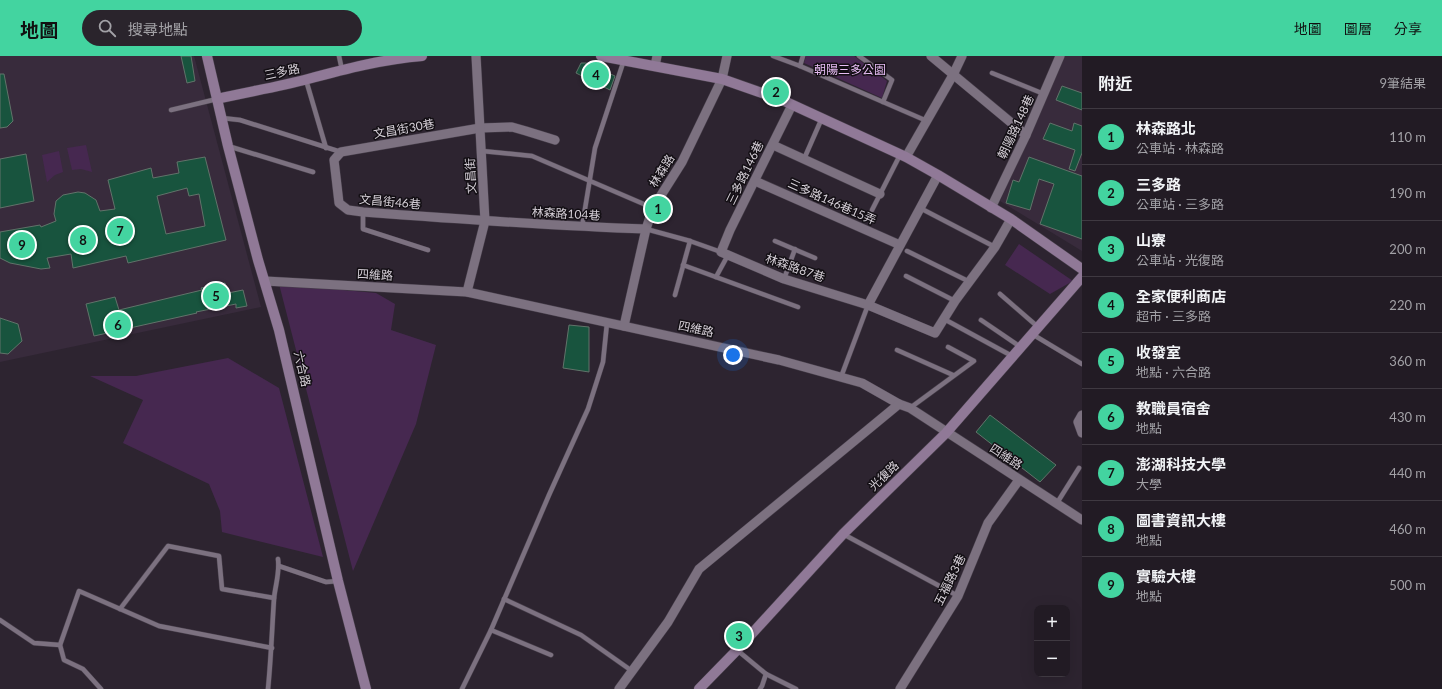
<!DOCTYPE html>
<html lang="zh-TW">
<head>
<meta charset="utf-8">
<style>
  :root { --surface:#221b24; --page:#2a242c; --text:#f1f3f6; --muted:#a2a1a6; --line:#3f3941; --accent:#43d4a0 }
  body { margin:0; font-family:Lato,"Noto Sans TC",sans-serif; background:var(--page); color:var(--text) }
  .controls { position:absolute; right:12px; bottom:12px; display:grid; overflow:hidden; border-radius:8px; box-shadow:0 4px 16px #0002 }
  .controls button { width:36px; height:36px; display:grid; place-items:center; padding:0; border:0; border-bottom:1px solid var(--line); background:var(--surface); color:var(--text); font:20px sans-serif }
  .you { position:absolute; left:733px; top:299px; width:14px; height:14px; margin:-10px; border:3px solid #fff; border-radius:50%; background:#1a73e8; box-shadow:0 0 0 6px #1a73e833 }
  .badge { display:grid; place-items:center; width:26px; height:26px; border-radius:50%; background:var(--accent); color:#111; font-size:13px; font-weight:700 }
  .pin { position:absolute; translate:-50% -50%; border:2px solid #fff; box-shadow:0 1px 4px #0006 }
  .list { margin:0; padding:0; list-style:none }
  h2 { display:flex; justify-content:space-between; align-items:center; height:52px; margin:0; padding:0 16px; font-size:17px }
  h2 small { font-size:13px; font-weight:400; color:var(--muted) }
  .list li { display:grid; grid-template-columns:26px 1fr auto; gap:12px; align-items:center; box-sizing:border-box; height:56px; padding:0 16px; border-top:1px solid var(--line) }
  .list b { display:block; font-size:15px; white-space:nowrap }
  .list p { margin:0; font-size:13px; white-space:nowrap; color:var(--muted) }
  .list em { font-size:13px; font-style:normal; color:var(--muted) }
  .icon { flex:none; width:22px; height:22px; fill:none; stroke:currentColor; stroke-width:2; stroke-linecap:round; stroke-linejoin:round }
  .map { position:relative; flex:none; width:1082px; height:633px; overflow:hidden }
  header { display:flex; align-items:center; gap:24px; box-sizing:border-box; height:56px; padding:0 20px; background:var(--accent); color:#111 }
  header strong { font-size:19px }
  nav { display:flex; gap:22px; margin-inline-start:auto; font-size:14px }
  .search { width:280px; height:36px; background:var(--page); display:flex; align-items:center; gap:10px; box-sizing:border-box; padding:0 14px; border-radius:22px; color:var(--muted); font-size:15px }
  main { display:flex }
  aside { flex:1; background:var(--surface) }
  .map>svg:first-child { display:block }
  .built { fill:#382b3c }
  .green { fill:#462850 }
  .building { fill:#18543e; stroke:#61736a; fill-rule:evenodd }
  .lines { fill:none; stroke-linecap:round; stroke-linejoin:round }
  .lane-casing { stroke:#473f4a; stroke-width:5.5 }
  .street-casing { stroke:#473f4a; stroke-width:10 }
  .secondary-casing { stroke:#473f4a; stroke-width:11 }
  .lane { stroke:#7c7180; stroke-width:4.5 }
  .street { stroke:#7c7180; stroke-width:9 }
  .secondary { stroke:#907997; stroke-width:10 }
  .labels { text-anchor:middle; stroke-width:3; stroke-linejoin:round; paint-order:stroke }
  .park-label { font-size:12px; fill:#e7bcf4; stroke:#130f14 }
  .street-label { font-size:12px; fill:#d5cfd7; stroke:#130f14 }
</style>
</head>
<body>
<header>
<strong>地圖</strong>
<div class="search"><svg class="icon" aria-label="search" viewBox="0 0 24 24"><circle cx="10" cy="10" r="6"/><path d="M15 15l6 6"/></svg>搜尋地點</div>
<nav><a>地圖</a><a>圖層</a><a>分享</a></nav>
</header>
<main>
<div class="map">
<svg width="1082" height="633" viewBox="0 0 1082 633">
  <rect width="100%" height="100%" fill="#2d2430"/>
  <g class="built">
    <path d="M0 0H194L261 251 0 306Z"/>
    <path d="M1065 0H1082V195L1000 145Z"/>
  </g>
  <g class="green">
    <path d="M806 0H854L887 25 882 42 804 7Z"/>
    <path d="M86 89 92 116 81 113 72 114 67 92Z"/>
    <path d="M59 95 63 116 55 119 47 126 42 99Z"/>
    <path d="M1019 188 1073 225 1050 238 1005 209Z"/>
    <path d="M279 228 376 237 395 248 391 274 436 289 416 368 353 515Z"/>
    <path d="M228 302 279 332 323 501 222 476 220 455 209 428 123 387 143 344 90 320H136Z"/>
  </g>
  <g class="building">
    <path d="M181 0H191L195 25 187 27Z"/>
    <path d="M581 7H586L615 20 610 34 576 17Z"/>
    <path d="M0 18H4L13 65 7 71 0 72Z"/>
    <path d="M1062 30 1082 37V54L1056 44Z"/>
    <path d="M1050 67 1072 75 1074 67 1082 70V97L1075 115 1069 113 1075 94 1043 83Z"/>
    <path d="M26 98 34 145 0 152V103Z"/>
    <path d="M205 101 226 184 128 207 126 200 73 212 71 198 47 202 50 212 41 213 10 207 0 202V176L40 169 41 171 56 165 54 158 56 145 63 139 78 136 85 137 96 144 100 155 115 153 108 124 151 112 153 122 179 117 177 106ZM187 132 189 140 199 138 205 170 166 178 157 140Z"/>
    <path d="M1029 101 1082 120V183L1040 168 1054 128 1039 123 1030 154 1006 147 1013 124 1019 126Z"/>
    <path d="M225 227 228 237 243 234 247 250 236 252V248L196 256 197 257 94 280 86 248 115 241 119 254 202 234 201 232Z"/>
    <path d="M0 262 18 268 22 285 8 298 0 297Z"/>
    <path d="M569 269 589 271V316L563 312Z"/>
    <path d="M990 359 1056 409 1040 426 976 376Z"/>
  </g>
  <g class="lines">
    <g class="lane-casing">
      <g id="lane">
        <path d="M339 0 342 14"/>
        <path d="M773 0 800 10 927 65"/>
        <path d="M859 0 892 24 883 46"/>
        <path d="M800 10 803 0"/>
        <path d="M992 17 1044 38"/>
        <path d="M306 24 326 92"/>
        <path d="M171 54 217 43"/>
        <path d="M222 62 240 64 341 96"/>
        <path d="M228 90 313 116"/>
        <path d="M482 95 532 100 653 152"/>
        <path d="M804 103 822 62"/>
        <path d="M920 152 995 191"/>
        <path d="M872 154 900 99"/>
        <path d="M363 156V173L428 194"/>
        <path d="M582 171 595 92 624 4"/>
        <path d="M646 173 690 185 721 196"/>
        <path d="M775 185 815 202"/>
        <path d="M907 195 970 226"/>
        <path d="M683 209 798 251"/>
        <path d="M906 220 955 245"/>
        <path d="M716 221 728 199"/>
        <path d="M784 223 795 193"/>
        <path d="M1000 238 1038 271"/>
        <path d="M675 239 690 185"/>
        <path d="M944 263 1012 300"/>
        <path d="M981 264 1022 292"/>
        <path d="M1032 278 1082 308"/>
        <path d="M897 294 953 319"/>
        <path d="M841 321 868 249"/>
        <path d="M910 352 974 305 948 291"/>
        <path d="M1057 447 1079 412"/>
        <path d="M843 478 958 540"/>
        <path d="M279 510 326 526 338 525"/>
        <path d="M504 543 581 579 632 615"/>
        <path d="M120 553 168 490 219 500 222 533 274 542"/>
        <path d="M0 564 34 587 60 589"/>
        <path d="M491 574 551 599"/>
        <path d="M737 594 766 618 796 633"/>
        <path d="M101 633 83 613 64 604 60 589 79 535 159 570 272 592"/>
        <path d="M268 633C271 603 272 573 274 543 275 530 280 517 278 503"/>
        <path d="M462 633 491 574 549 439 588 353 603 306 607 267"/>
        <path d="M760 633 762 630 766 618"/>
      </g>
    </g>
    <g class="street-casing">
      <g id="street">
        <path d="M931 0 1026 79"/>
        <path d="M655 10 657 0"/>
        <path d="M792 49 730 174 721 196 784 223 868 249 935 277 955 245 995 191 1011 163"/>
        <path d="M555 84 526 75 512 71 480 72 341 96 334 104 339 147 348 154 363 156C457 163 551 170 646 173"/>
        <path d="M773 89 880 138"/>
        <path d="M906 101 953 19 962 0"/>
        <path d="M755 125 900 189"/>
        <path d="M991 152 1026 79 1060 0"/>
        <path d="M265 225 467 236 779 304 862 327 899 348 910 352 1082 464"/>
        <path d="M467 236 485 165 476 0"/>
        <path d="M868 249 938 119"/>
        <path d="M624 270 646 173 653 152 682 106 722 23 727 0"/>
        <path d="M1082 359 1078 366 1082 377"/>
        <path d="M619 633 668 566 699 513 899 348"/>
        <path d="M900 633 958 540 988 467 1019 424"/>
      </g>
    </g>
    <g class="secondary-casing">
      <g id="secondary">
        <path d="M207 0 228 90 258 204 279 274 338 525 366 633"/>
        <path d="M601 0 722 23 782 44 906 101 938 119 1011 163 1082 213"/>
        <path d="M217 43C247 36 278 31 308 23 345 13 384 3 422 0"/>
        <path d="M699 633 737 594 843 478 946 377 1082 221"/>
      </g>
    </g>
    <use href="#lane" class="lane"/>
    <use href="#street" class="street"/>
    <use href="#secondary" class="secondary"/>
  </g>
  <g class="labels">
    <g class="park-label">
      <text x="850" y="18">朝陽三多公園</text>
    </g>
    <g class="street-label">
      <text transform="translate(282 16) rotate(-12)" y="4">三多路</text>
      <text transform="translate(1016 71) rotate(-65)" y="4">朝陽路148巷</text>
      <text transform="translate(404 73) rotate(-10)" y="4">文昌街30巷</text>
      <text transform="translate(662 115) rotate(-58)" y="4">林森路</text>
      <text transform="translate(745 117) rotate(-64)" y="4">三多路146巷</text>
      <text transform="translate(471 120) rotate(-93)" y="4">文昌街</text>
      <text transform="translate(390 146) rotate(5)" y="4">文昌街46巷</text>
      <text transform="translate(832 146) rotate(24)" y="4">三多路146巷15弄</text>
      <text transform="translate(566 158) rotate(3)" y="4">林森路104巷</text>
      <text transform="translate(795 212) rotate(19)" y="4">林森路87巷</text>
      <text transform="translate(375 219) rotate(3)" y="4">四維路</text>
      <text transform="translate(696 273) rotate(12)" y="4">四維路</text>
      <text transform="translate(302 313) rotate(77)" y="4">六合路</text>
      <text transform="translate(1006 401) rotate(33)" y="4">四維路</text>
      <text transform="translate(884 420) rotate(-44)" y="4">光復路</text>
      <text transform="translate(950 524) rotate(-64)" y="4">五福路3巷</text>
    </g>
  </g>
</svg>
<div class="controls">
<button>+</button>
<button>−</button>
</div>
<div class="you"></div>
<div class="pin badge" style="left:658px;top:153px">1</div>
<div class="pin badge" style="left:776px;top:36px">2</div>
<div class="pin badge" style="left:739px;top:580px">3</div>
<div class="pin badge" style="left:596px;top:19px">4</div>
<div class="pin badge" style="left:216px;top:240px">5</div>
<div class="pin badge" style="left:118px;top:269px">6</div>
<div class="pin badge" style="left:120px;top:175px">7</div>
<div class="pin badge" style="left:83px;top:184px">8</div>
<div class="pin badge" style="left:22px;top:189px">9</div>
</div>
<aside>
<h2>附近<small>9筆結果</small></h2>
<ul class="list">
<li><span class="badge">1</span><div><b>林森路北</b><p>公車站 · 林森路</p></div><em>110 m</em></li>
<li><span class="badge">2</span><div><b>三多路</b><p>公車站 · 三多路</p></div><em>190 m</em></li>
<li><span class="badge">3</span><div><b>山寮</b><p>公車站 · 光復路</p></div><em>200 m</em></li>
<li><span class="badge">4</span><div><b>全家便利商店</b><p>超市 · 三多路</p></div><em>220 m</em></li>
<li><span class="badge">5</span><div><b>收發室</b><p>地點 · 六合路</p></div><em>360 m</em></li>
<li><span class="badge">6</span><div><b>教職員宿舍</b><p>地點</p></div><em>430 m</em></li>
<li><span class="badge">7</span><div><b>澎湖科技大學</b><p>大學</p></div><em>440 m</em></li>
<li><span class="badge">8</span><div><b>圖書資訊大樓</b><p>地點</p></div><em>460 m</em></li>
<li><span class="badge">9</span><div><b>實驗大樓</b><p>地點</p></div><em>500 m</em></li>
</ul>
</aside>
</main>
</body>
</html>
